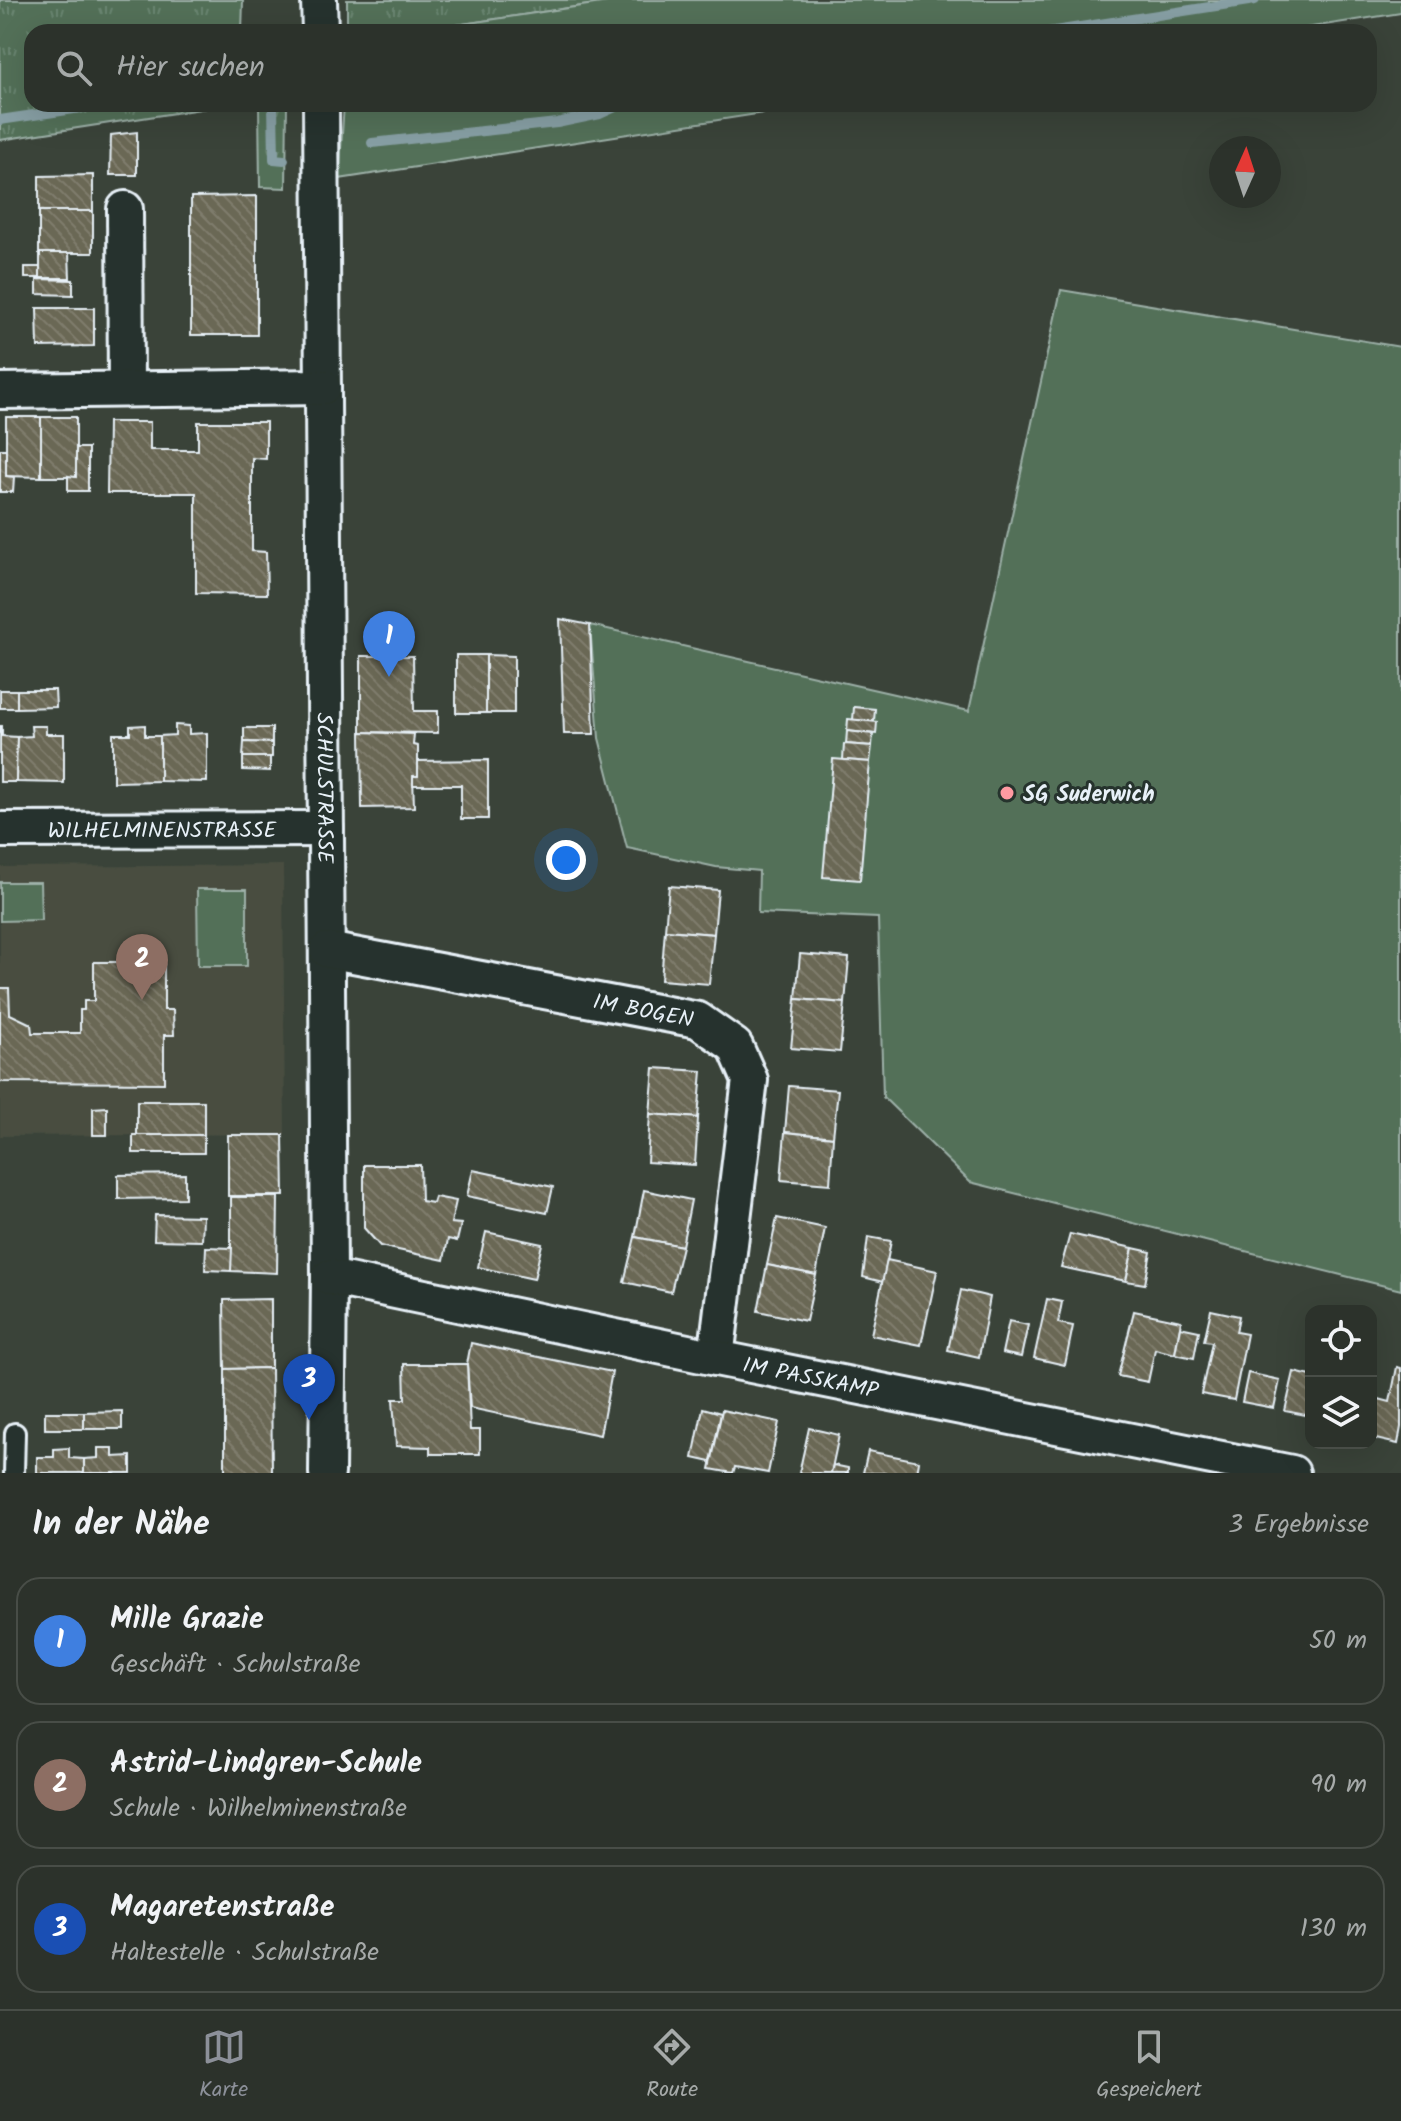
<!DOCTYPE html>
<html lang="de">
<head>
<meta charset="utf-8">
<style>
  :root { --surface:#2c322b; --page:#383e37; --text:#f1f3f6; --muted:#a6aaa9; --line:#484d47; --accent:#8c9099 }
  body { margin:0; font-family:Kalam,sans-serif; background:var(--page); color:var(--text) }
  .controls { position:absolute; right:24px; bottom:24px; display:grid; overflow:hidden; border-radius:16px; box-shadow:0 8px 32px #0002 }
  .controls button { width:72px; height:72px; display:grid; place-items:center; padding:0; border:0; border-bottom:2px solid var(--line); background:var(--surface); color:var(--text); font:40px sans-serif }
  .compass { position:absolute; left:1209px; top:136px; width:72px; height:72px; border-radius:50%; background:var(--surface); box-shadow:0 8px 32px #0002; rotate:3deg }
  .you { position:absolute; left:566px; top:860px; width:28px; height:28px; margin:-20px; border:6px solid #fff; border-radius:50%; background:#1a73e8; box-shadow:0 0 0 12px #1a73e833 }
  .badge { display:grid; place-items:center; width:52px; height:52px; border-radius:50%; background:var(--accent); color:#fff; font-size:26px; font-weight:700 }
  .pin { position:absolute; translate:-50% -66px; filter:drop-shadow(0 2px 4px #0008) }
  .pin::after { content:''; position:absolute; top:42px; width:28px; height:24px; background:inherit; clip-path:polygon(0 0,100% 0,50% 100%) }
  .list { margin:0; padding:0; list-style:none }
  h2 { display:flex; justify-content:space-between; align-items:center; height:104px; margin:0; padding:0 32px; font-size:34px }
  h2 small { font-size:26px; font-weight:400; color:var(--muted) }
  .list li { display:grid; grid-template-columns:52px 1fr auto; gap:24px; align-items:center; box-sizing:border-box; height:128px; margin:0 16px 16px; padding:0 16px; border:2px solid var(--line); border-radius:24px }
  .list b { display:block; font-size:30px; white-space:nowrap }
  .list p { margin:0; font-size:26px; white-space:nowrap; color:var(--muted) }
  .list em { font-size:26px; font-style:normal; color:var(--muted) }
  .icon { flex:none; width:44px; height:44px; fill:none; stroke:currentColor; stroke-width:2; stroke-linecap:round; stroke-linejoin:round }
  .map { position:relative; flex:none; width:1401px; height:1473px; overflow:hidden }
  .search { position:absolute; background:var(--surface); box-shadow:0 8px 32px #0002; left:24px; right:24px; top:24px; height:88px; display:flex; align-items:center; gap:20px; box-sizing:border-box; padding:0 28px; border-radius:24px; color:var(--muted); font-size:30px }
  .sheet { height:536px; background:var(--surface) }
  nav { display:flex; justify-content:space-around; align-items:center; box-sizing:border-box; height:112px; border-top:2px solid var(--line); background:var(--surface); font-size:22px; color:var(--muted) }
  nav a { display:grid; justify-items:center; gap:4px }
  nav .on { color:var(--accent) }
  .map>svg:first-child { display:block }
  .built { fill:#484e41 }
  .grass { fill:url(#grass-tufts); stroke:#9db0a8; stroke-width:2 }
  .park { fill:#527058; stroke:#9db0a8; stroke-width:2 }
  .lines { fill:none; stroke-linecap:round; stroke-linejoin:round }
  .stream { stroke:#879fa4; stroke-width:10 }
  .building { fill:url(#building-back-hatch); stroke:#e8f1f8; stroke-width:2 }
  .lane-casing { stroke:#e8f1f8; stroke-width:24 }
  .street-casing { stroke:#e8f1f8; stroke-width:40 }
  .lane { stroke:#26332d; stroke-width:18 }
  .street { stroke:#26332d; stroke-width:34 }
  .poi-dot { fill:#ff9aa2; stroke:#26332d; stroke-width:3 }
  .labels { text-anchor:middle; stroke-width:6; stroke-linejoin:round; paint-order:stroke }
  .street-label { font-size:22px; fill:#e8f1f8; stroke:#26332d }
  .poi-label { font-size:22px; font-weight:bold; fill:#e8f1f8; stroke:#26332d; text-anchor:start }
</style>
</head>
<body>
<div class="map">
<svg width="1401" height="1473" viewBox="0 0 1401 1473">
  <defs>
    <pattern id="grass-tufts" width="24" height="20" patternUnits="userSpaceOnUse" patternTransform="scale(2)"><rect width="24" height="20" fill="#527058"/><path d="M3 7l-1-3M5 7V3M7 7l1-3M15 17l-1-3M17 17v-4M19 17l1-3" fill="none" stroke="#6b8571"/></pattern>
    <pattern id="building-back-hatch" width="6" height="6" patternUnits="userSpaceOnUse" patternTransform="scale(2)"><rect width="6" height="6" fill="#6a6754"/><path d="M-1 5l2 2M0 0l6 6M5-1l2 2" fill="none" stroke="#7f7d6d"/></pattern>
  </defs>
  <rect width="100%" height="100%" fill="#3a4339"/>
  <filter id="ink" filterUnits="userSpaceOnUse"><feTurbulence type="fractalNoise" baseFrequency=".0125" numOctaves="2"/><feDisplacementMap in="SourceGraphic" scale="16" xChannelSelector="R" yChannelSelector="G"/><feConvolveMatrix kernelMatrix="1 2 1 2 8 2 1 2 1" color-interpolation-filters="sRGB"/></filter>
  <g filter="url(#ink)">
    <path class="built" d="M283 865 285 1134 0 1136V867Z"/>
    <g class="grass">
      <path d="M0 0H243L242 32H32V104H233L0 140Z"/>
      <path d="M347 0H621L409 32H347Z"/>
      <path d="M259 104H287L286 188 260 187Z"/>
    </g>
    <g class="park">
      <path d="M621 0H1401V13L1280 32H409Z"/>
      <path d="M344 104H821L339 179Z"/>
      <path d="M1061 290 1401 347V1290L970 1182 883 1097 878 918 758 913 759 871 716 867 627 848 599 738 590 625 969 711Z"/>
      <path d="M0 882H40L41 920 0 921Z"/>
      <path d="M197 889H247V966H198Z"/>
    </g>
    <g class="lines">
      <g class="stream">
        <path d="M1048 32 1255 0"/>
        <path d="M273 104 274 159 284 160"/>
        <path d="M0 120 108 104"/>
        <path d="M372 143 557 123 600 114 622 104"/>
      </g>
    </g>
    <g class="building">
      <path d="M137 132V175H110L111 135Z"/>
      <path d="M93 175V211H39V176Z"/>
      <path d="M257 196V335H191V197Z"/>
      <rect x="39" y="211" width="54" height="42"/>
      <path d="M40 253H69L70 278H40Z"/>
      <rect x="25" y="267" width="15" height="11"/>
      <path d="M37 279 73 280V295L37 294Z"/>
      <path d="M37 308H94V346L38 347Z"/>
      <path d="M6 417H41V477L6 476Z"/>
      <rect x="41" y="417" width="35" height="60"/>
      <path d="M108 422H150V450H198V422H266V459L252 458V551L266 552 267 594 196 593V493H107Z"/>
      <path d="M76 448H88V491H68V476L76 477Z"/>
      <path d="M0 449H6V476L14 477 13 492H0Z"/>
      <path d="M560 619 590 625 594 734H564Z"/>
      <rect x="456" y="655" width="30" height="58"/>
      <path d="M486 655 514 656V713H486Z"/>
      <path d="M361 656H413L414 711H438V733L361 732Z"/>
      <rect x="0" y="690" width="17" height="18"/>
      <path d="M17 690H55L56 707 17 708Z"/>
      <path d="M854 707 875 709 874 721 853 720Z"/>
      <path d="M848 719 877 722 876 734 847 731Z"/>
      <path d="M145 725V736H160V781L113 782V734H130V726Z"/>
      <path d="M175 725 189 726V734L207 733V782L160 781V736L175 735Z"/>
      <path d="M0 726H2V736L17 737 16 782H0Z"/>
      <path d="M31 726H46V734H64V783L16 782 17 737 32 736Z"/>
      <path d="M244 728H272V743L244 742Z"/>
      <path d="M847 731 873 734 872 746 846 744Z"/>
      <path d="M361 732 414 734 413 745 418 746V776H413L414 807 362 808Z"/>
      <path d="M244 742 272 743V757H243Z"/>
      <path d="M844 744 872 746 870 762 843 760Z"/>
      <path d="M243 757H270V771L243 770Z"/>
      <path d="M833 759 870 762 860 880 823 877Z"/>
      <path d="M488 760V819H461V785H413V776H418V761Z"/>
      <path d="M669 886 718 890 714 934 665 930Z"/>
      <path d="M665 930 714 934 709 984 661 980Z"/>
      <path d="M800 954 849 958 845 1003 796 999Z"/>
      <path d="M94 962H164V1010H173L174 1035H164V1083L0 1082V988H9L10 1014 31 1024 32 1033H80V1010H84V1001H94Z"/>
      <path d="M796 999 845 1003 840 1052 791 1048Z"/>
      <path d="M654 1068 702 1071 698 1118 650 1114Z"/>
      <path d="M789 1086 838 1090 833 1137 785 1132Z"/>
      <rect x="137" y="1101" width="67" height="34"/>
      <path d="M107 1107V1135H93V1108Z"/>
      <path d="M650 1114 698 1118 695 1165 647 1162Z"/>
      <path d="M785 1132 833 1137 830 1184 781 1180Z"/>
      <rect x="133" y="1135" width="71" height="18"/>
      <path d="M228 1135H283L284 1196H228Z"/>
      <path d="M364 1165H420L421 1201 433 1203 435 1197 456 1201 451 1223 461 1224 457 1241 448 1239 444 1260 380 1246 364 1228Z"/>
      <path d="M473 1170 553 1187 547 1213 467 1196Z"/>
      <path d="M185 1174V1198L118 1199V1175Z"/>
      <path d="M644 1190 691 1200 682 1246 635 1237Z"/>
      <path d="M231 1197H278L277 1273 231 1271Z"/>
      <path d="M155 1215 203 1216 202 1241 154 1240Z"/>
      <path d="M777 1218 825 1228 816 1275 767 1265Z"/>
      <path d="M486 1232 542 1244 534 1279 478 1267Z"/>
      <path d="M1070 1234 1133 1248 1126 1281 1061 1267Z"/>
      <path d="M635 1237 682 1246 671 1292 624 1282Z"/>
      <path d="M868 1237 891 1241 883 1282 863 1277Z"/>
      <path d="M206 1247 232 1248 231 1271 205 1270Z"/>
      <path d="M1133 1248 1151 1252 1145 1284 1126 1281Z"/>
      <path d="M887 1260 937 1271 921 1345 871 1335Z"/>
      <path d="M767 1265 816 1275 806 1321 758 1311Z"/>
      <path d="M961 1290 990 1297 979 1357 948 1350Z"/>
      <path d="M271 1299V1368L225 1369 224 1300Z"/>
      <path d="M1047 1299 1062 1302 1058 1323 1073 1326 1065 1365 1034 1358Z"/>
      <path d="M1211 1310 1239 1316 1236 1332 1247 1334 1234 1400 1201 1394 1212 1342 1204 1341Z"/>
      <path d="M1134 1311 1181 1321 1175 1354 1155 1349 1148 1382 1118 1376Z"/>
      <path d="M1009 1321 1028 1325 1021 1357 1002 1353Z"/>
      <path d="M1180 1327 1199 1331 1194 1358 1175 1354Z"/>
      <path d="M471 1343 612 1372 600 1435 470 1408 467 1364Z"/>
      <path d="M404 1364H467L470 1430H480V1454H430V1447L396 1446 393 1399H405Z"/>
      <path d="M1397 1367 1401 1368V1427L1398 1444 1371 1438V1417L1375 1398 1390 1402Z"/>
      <path d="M271 1368 272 1473H225V1369Z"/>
      <path d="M1294 1372 1311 1376V1416L1285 1411Z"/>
      <path d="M1248 1373 1280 1380 1274 1408 1242 1402Z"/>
      <path d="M703 1408 721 1413 711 1462 693 1458Z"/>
      <path d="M722 1410 779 1422 768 1473 735 1467 733 1473 710 1469Z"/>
      <path d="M122 1411V1429H84V1412Z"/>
      <rect x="45" y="1412" width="39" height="17"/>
      <path d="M809 1428 839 1435 831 1473H799Z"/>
      <path d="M69 1448V1458L84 1459V1473H37V1457H54V1449Z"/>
      <path d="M98 1448H113V1457L131 1456V1473H84V1459L98 1458Z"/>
      <path d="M868 1451 919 1461 917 1473H863Z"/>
      <path d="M833 1465 848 1468V1473H831Z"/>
    </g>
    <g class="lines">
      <g class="lane-casing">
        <path id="lane" d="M14 1473 15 1433"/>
      </g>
      <g class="street-casing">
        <g id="street">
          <path d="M319 0 320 32"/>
          <path id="s1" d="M321 104 329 1277 327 1473"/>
          <path d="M125 209 126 389"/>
          <path d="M0 391 323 387"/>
          <path id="s2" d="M0 830 326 829"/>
          <path id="s3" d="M327 950 698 1020 735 1046 750 1080 716 1358"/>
          <path id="s4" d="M329 1277 716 1358 1292 1473"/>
        </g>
      </g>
      <use href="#lane" class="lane"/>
      <use href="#street" class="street"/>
    </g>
  </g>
  <circle class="poi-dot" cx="1007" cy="793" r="8"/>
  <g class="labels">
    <g class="street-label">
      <text dy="8" stroke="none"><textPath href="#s1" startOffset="684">SCHULSTRASSE</textPath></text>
      <text dy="8" stroke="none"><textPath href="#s2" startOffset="162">WILHELMINENSTRASSE</textPath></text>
      <text dy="8" stroke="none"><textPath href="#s3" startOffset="322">IM BOGEN</textPath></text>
      <text dy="8" stroke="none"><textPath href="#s4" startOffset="492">IM PASSKAMP</textPath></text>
    </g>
    <g class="poi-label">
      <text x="1023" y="801">SG Suderwich</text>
    </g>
  </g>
</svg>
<div class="controls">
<button><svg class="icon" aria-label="locate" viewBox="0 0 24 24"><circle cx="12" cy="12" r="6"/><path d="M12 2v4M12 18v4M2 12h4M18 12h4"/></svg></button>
<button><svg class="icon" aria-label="layers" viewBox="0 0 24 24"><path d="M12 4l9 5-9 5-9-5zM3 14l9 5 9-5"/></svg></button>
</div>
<svg class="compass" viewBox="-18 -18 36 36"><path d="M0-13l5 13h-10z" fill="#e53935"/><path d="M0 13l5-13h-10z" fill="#a6aaa9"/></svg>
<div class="you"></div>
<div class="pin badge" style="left:389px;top:677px;background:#3f7fe0">1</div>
<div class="pin badge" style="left:142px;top:1000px;background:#8d6e63">2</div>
<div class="pin badge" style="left:309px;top:1420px;background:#1a4fb4">3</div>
<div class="search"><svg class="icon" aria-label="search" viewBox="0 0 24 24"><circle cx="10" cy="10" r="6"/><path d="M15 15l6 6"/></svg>Hier suchen</div>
</div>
<section class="sheet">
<h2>In der Nähe<small>3 Ergebnisse</small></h2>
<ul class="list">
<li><span class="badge" style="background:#3f7fe0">1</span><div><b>Mille Grazie</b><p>Geschäft · Schulstraße</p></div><em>50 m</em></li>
<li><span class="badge" style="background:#8d6e63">2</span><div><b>Astrid-Lindgren-Schule</b><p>Schule · Wilhelminenstraße</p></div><em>90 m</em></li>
<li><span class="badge" style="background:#1a4fb4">3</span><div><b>Magaretenstraße</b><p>Haltestelle · Schulstraße</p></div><em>130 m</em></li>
</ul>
</section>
<nav>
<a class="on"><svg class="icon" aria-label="map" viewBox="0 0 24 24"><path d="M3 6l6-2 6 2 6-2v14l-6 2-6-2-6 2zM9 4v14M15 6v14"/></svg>Karte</a>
<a><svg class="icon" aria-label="directions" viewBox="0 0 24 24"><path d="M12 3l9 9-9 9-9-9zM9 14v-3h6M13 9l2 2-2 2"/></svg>Route</a>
<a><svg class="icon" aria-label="saved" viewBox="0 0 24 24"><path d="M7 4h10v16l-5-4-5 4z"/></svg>Gespeichert</a>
</nav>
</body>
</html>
